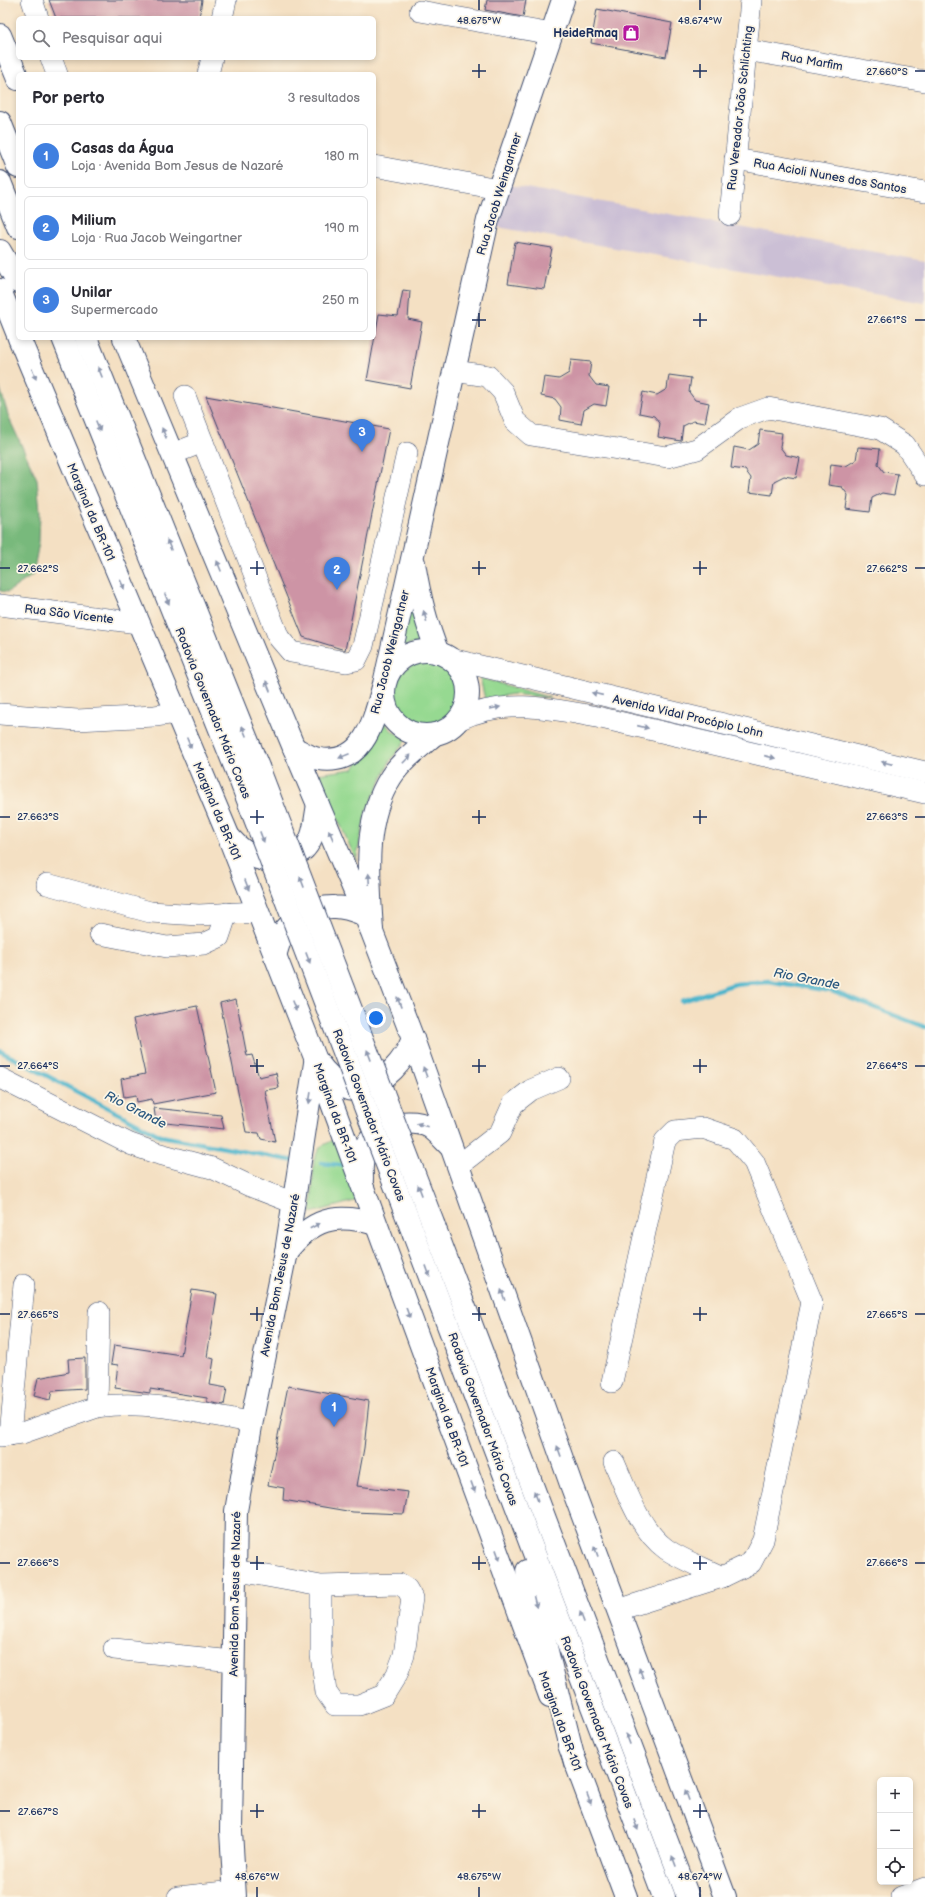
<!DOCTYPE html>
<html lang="pt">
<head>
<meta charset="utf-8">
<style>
  :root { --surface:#fff; --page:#f2f2f3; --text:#2b2b33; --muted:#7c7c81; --line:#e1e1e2; --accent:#d93025 }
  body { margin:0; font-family:"Balsamiq Sans",sans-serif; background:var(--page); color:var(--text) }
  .controls { position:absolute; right:12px; bottom:12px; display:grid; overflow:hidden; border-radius:6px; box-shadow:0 2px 6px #0003 }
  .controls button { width:36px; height:36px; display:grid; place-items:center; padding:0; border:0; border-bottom:1px solid var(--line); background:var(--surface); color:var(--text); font:20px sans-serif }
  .you { position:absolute; left:376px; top:1018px; width:14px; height:14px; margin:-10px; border:3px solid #fff; border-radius:50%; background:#1a73e8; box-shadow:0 0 0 6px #1a73e833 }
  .badge { display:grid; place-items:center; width:26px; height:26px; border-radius:50%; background:var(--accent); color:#fff; font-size:13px; font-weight:700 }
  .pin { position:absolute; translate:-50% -33px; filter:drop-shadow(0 1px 2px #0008) }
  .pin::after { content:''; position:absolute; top:21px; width:14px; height:12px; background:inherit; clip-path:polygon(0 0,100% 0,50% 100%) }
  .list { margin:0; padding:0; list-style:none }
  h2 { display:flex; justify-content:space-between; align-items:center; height:52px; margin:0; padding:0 16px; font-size:17px }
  h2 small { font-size:13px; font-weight:400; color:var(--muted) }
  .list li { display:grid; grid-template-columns:26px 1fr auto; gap:12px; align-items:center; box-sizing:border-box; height:64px; margin:0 8px 8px; padding:0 8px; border:1px solid var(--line); border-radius:6px }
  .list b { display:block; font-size:15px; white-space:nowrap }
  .list p { margin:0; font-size:13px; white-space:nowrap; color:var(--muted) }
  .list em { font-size:13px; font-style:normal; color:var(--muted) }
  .icon { flex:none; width:22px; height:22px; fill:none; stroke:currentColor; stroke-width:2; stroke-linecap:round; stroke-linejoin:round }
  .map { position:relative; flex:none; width:925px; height:1897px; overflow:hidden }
  .search { position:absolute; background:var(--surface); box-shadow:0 2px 6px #0003; left:16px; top:16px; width:360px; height:44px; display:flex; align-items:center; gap:10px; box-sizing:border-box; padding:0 14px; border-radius:6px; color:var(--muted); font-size:15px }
  .panel { position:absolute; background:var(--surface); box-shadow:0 2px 6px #0003; left:16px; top:72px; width:360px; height:268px; border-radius:6px }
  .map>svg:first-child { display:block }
  .industrial { fill:#cbbfd5 }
  .green { fill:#96d991; stroke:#588478 }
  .forest { fill:#78b97b; stroke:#4a746c }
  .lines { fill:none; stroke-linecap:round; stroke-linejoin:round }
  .stream { stroke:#4eb5cc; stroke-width:4.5 }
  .building { fill:#cd94a5 }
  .minor-casing { stroke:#3c4a6d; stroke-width:22 }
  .major-casing { stroke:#3c4a6d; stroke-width:24 }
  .highway-casing { stroke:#3c4a6d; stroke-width:24 }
  .minor { stroke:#fff; stroke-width:21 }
  .major { stroke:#fff; stroke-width:22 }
  .highway { stroke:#fff; stroke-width:22 }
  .highway-bridge-casing { stroke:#3c4a6d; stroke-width:24; stroke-linecap:butt }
  .highway-bridge { stroke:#fff; stroke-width:22 }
  .oneway { fill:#8d97ae }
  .ticks { fill:none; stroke:#1b2f5e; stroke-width:1.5 }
  .labels { text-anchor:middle; stroke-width:3.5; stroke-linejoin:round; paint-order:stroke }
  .poi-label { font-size:12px; font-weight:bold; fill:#1b2f5e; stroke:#fcf5e5; text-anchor:end }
  .street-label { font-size:12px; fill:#1b2f5e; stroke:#fcf5e5 }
  .water-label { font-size:13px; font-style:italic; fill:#2a577f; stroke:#fcf5e5 }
  .ticks-label { font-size:10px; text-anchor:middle; fill:#1b2f5e; stroke:#fcf5e5; stroke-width:3.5; stroke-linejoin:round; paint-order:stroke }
</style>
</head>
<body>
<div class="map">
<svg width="925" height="1897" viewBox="0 0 925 1897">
  <rect width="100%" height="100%" fill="#fcf5e5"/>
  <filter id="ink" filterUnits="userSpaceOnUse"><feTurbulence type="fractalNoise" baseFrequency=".025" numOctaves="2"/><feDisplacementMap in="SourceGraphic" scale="8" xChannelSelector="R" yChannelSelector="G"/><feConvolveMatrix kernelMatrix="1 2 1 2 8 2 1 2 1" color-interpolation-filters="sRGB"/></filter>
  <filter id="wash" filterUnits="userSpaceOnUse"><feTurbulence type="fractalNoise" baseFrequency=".012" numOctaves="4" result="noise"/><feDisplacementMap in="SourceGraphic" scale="16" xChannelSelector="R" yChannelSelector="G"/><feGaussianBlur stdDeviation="0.9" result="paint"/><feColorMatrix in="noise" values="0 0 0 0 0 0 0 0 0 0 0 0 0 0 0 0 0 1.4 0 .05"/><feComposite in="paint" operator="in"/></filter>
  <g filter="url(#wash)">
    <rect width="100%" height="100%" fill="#f4e0c3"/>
    <path class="industrial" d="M510 185 925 261V303L497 227Z"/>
    <g class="green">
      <path d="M410 599 426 643 407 645 401 650Z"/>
      <circle cx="427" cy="694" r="33"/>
      <path d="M480 678 551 698 513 694 485 699Z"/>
      <path d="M384 721C390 731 396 734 407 738L390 761 366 812 356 860 318 774 353 769 372 747Z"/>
      <path d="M335 1139 358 1200 311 1213 314 1159 320 1147Z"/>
    </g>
    <path class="forest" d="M0 388 9 418 37 479 40 511 39 542 33 575 8 592 0 591Z"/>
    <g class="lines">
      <g class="stream">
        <path d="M682 1001 735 984 767 981 831 991 925 1027"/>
        <path d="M0 1051 161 1136 295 1161"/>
        <path d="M321 1163 340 1165"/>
      </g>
    </g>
    <g id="blocks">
      <g class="building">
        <path d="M49 0H202L199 18H56Z"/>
        <path d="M487 0H526L523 17 485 10Z"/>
        <path d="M597 9 672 23 666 57 591 43Z"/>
        <path d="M515 242 552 248 544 289 508 284Z"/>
        <path d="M403 290 410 291 408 319 422 322 410 388 367 380 379 314 398 316Z"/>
        <path d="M571 360 591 362 589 376 596 385 609 387 606 406 594 404 584 410 581 424 560 420 561 407 555 399 541 396 544 377 559 379 569 373Z"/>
        <path d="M669 375 691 378 689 392 695 400 709 403 705 423 693 421 683 426 681 441 658 437 660 423 654 416 639 413 643 392 657 395 667 389Z"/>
        <path d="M206 396 389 429 345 650 303 637Z"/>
        <path d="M760 430 782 433 780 447 786 455 800 458 796 478 784 476 774 481 772 495 749 492 751 478 745 470 731 468 734 447 749 450 758 444Z"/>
        <path d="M858 447 880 449 878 464 884 472 898 474 894 495 882 493 872 498 870 512 846 509 848 495 842 487 828 485 831 464 846 466 856 460Z"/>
        <path d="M236 999 247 1056 252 1055 259 1077 276 1073 279 1088 265 1090 275 1142 261 1139 259 1133 246 1132 220 1003Z"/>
        <path d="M197 1006 216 1092 153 1104 152 1099 137 1102 136 1095 124 1097 121 1079 145 1074 133 1019Z"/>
        <path d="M154 1108 221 1115 224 1129 156 1122Z"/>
        <path d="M192 1290 217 1294 207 1357 214 1359 210 1385 227 1388 224 1405 207 1402V1398L150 1389V1393L115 1388 118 1365 111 1364 114 1345 181 1355Z"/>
        <path d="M85 1358V1389L52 1391 50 1400 34 1396 38 1378 69 1372 68 1359Z"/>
        <path d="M288 1386 369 1401 364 1448 357 1486 408 1492 404 1514 353 1512 283 1500 284 1488 268 1485Z"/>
      </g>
    </g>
  </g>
  <g filter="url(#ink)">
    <use href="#blocks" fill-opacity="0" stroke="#3c4a6d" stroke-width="1"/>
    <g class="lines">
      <g class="minor-casing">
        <g id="minor">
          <path d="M32 0 38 18"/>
          <path d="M420 11 552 34"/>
          <path d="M222 18 226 0"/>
          <path d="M746 50 925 81"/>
          <path d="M51 58 57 74"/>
          <path d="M208 74 212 58"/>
          <path d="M735 159 925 192"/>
          <path d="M374 166 498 189"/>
          <path d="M730 215 751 0"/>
          <path d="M454 371 488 376 503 392 515 421 531 435 667 457 697 449 740 418 768 408 880 429 905 445 925 475"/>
          <path d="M185 396 279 638 291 652 346 662 356 660 363 646 407 453"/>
          <path d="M172 454 203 442"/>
          <path d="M0 605 138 623"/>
          <path d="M451 659 925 772"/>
          <path d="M0 714 77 720 155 716 176 713"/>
          <path d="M458 720C505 698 549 708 597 717L925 793"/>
          <path d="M47 884 150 912 199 915 258 912"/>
          <path d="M100 934 167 947 204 944 219 937 227 913"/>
          <path d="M0 1078 130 1144 156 1153 212 1168 250 1186 294 1203"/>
          <path d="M459 1165 500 1133 513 1104 531 1090 559 1078"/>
          <path d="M612 1382 665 1141 675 1131 703 1128 735 1139 754 1162 812 1302 763 1540 751 1563 722 1577 618 1610"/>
          <path d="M97 1407 99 1312"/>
          <path d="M10 1435 24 1285"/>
          <path d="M0 1436 22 1433 97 1407C148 1399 202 1414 251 1422"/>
          <path d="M614 1462C627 1491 639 1529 666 1549 682 1560 704 1568 722 1577"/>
          <path d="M234 1570 321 1586 399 1584 407 1589 412 1598 404 1655 397 1674 384 1695 359 1705H335L326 1692 321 1655V1586"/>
          <path d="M114 1649 233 1661"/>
          <path d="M178 1897 234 1891"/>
          <path d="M901 1897 925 1888"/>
        </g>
      </g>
      <g class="major-casing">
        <g id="major">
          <path d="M414 563C419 594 426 624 438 653"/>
          <circle cx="426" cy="693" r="42"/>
          <path d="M294 748C302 752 311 758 319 759 366 766 374 718 384 684L488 220 563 0"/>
          <path d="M372 930C369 879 362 822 391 777 402 760 420 747 435 734"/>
          <path d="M275 956C277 949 279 942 282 935 291 918 316 906 335 907 346 907 355 911 365 915"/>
          <path d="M413 1039 572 1487 725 1897"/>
          <path d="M316 1060 550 1696"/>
          <path d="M362 1179C360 1150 369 1128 400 1123 410 1122 420 1122 430 1127 437 1132 444 1140 450 1146"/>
          <path d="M286 1252C312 1219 335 1212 375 1224"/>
          <path d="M569 1745 626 1897"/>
          <path d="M235 1897 231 1831 236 1511 254 1409 286 1252 315 1063"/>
        </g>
      </g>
      <g class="highway-casing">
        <g id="highway">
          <path d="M0 35 18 79"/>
          <path d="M0 122 18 167"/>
          <path d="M0 182 18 227"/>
          <path d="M0 251 18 282"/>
          <path d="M0 290 18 335"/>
          <path d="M19 338 228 835 316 1060C323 1070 339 1089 353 1090 356 1090 359 1089 362 1088 386 1082 404 1061 413 1039L372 932 294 748 124 338"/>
          <path d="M63 338 238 774"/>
          <path d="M86 338 258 767"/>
          <path d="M230 838C246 856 268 868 292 856 296 854 302 852 305 848 315 837 315 819 318 805"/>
          <path d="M434 1226 688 1897"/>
          <path d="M414 1235 664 1897"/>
          <path d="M527 1571 575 1763"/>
        </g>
      </g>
      <use href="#minor" class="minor"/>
      <use href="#major" class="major"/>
      <use href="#highway" class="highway"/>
      <g class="highway-bridge-casing">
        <g id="highway-bridge">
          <path d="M258 767 434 1226"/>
          <path d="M238 774 414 1235"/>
        </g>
      </g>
      <use href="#highway-bridge" class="highway-bridge"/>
    </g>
    <defs><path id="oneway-solid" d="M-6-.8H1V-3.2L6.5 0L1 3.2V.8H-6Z"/></defs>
    <g class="oneway">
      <use href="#oneway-solid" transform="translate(100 372) rotate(-112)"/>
      <use href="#oneway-solid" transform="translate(34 374) rotate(68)"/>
      <use href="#oneway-solid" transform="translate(98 426) rotate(68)"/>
      <use href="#oneway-solid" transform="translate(164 433) rotate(-112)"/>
      <use href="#oneway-solid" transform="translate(169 545) rotate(-112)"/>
      <use href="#oneway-solid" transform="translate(219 566) rotate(-112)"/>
      <use href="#oneway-solid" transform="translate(122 584) rotate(67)"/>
      <use href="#oneway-solid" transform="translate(167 599) rotate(68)"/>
      <use href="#oneway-solid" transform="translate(425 616) rotate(-106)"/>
      <use href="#oneway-solid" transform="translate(268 686) rotate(-112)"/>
      <use href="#oneway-solid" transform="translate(597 694) rotate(-167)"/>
      <use href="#oneway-solid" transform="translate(495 708) rotate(-11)"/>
      <use href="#oneway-solid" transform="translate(643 727) rotate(13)"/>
      <use href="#oneway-solid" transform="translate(244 731) rotate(-112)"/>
      <use href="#oneway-solid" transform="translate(189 743) rotate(67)"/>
      <use href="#oneway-solid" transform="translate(344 756) rotate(158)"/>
      <use href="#oneway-solid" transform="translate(770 757) rotate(13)"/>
      <use href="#oneway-solid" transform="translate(407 759) rotate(-46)"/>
      <use href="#oneway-solid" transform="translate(887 763) rotate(-167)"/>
      <use href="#oneway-solid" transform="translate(331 835) rotate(-113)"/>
      <use href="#oneway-solid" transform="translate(262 837) rotate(69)"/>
      <use href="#oneway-solid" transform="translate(369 879) rotate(-93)"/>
      <use href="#oneway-solid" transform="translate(302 882) rotate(-111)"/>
      <use href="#oneway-solid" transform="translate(247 885) rotate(69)"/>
      <use href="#oneway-solid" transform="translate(308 958) rotate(69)"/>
      <use href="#oneway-solid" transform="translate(399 1002) rotate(-111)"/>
      <use href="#oneway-solid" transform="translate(294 1006) rotate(68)"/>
      <use href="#oneway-solid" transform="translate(369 1055) rotate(-111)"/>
      <use href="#oneway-solid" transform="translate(425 1072) rotate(-110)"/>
      <use href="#oneway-solid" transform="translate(310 1098) rotate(99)"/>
      <use href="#oneway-solid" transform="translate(422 1125) rotate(-162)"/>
      <use href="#oneway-solid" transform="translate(420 1190) rotate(-111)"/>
      <use href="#oneway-solid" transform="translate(315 1226) rotate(-28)"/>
      <use href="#oneway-solid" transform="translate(428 1271) rotate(70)"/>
      <use href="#oneway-solid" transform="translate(503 1295) rotate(-109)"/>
      <use href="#oneway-solid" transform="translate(408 1313) rotate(70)"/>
      <use href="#oneway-solid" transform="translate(559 1451) rotate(-110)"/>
      <use href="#oneway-solid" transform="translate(473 1487) rotate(70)"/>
      <use href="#oneway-solid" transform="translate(536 1496) rotate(-111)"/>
      <use href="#oneway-solid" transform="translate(596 1551) rotate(-110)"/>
      <use href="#oneway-solid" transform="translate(498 1555) rotate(70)"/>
      <use href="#oneway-solid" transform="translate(535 1602) rotate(76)"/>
      <use href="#oneway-solid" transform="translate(582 1617) rotate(-111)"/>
      <use href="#oneway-solid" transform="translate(641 1673) rotate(-110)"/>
      <use href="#oneway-solid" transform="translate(628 1739) rotate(-111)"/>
      <use href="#oneway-solid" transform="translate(687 1795) rotate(-110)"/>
      <use href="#oneway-solid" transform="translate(589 1799) rotate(69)"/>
      <use href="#oneway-solid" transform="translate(636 1825) rotate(69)"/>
      <use href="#oneway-solid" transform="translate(674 1861) rotate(-111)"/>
    </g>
  </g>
  <path class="ticks" d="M479 0V10M700 0V10M479 64V78M700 64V78M472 71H486M693 71H707M915 71H925M479 313V327M700 313V327M472 320H486M693 320H707M915 320H925M257 561V575M479 561V575M700 561V575M0 568H10M250 568H264M472 568H486M693 568H707M915 568H925M257 810V824M479 810V824M700 810V824M0 817H10M250 817H264M472 817H486M693 817H707M915 817H925M257 1059V1073M479 1059V1073M700 1059V1073M0 1066H10M250 1066H264M472 1066H486M693 1066H707M915 1066H925M257 1307V1321M479 1307V1321M700 1307V1321M0 1314H10M250 1314H264M472 1314H486M693 1314H707M915 1314H925M257 1556V1570M479 1556V1570M700 1556V1570M0 1563H10M250 1563H264M472 1563H486M693 1563H707M915 1563H925M257 1804V1818M479 1804V1818M700 1804V1818M0 1811H10M250 1811H264M472 1811H486M693 1811H707M257 1887V1897M479 1887V1897M700 1887V1897"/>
  <defs>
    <g id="shop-square" transform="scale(0.9)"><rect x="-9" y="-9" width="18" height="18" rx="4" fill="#b5179e" stroke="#fcf5e5"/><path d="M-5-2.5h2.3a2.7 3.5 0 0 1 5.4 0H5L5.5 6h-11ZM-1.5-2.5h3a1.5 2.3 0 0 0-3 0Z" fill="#fff"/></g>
  </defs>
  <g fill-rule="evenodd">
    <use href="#shop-square" x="631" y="33"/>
  </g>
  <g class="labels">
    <g class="poi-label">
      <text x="618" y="37">HeideRmaq</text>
    </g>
    <g class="street-label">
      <text transform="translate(812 61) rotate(10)" y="4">Rua Marfim</text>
      <text transform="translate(740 108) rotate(-84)" y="4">Rua Vereador João Schlichting</text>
      <text transform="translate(830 176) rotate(10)" y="4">Rua Acioli Nunes dos Santos</text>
      <text transform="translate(499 194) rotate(-73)" y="4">Rua Jacob Weingartner</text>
      <text transform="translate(91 512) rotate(67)" y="4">Marginal da BR-101</text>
      <text transform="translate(69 614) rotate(7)" y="4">Rua São Vicente</text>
      <text transform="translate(390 652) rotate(-76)" y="4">Rua Jacob Weingartner</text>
      <text transform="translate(213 713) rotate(68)" y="4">Rodovia Governador Mário Covas</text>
      <text transform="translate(688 716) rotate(13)" y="4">Avenida Vidal Procópio Lohn</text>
      <text transform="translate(217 811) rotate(67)" y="4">Marginal da BR-101</text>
      <text transform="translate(335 1113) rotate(70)" y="4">Marginal da BR-101</text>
      <text transform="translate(369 1115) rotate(69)" y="4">Rodovia Governador Mário Covas</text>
      <text transform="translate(280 1275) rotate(-79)" y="4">Avenida Bom Jesus de Nazaré</text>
      <text transform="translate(447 1417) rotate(70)" y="4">Marginal da BR-101</text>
      <text transform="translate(483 1419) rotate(70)" y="4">Rodovia Governador Mário Covas</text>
      <text transform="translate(235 1594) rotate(-89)" y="4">Avenida Bom Jesus de Nazaré</text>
      <text transform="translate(560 1721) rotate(70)" y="4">Marginal da BR-101</text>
      <text transform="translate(597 1722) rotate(69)" y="4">Rodovia Governador Mário Covas</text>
    </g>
    <g class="water-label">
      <text transform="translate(807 978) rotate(11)" y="5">Rio Grande</text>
      <text transform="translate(136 1109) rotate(27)" y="5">Rio Grande</text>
    </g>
  </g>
  <g class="ticks-label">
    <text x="479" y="24">48.675°W</text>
    <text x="700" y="24">48.674°W</text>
    <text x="887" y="75">27.660°S</text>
    <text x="887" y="323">27.661°S</text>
    <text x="38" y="572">27.662°S</text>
    <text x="887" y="572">27.662°S</text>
    <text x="38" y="820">27.663°S</text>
    <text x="887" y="820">27.663°S</text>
    <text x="38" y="1069">27.664°S</text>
    <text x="887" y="1069">27.664°S</text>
    <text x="38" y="1318">27.665°S</text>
    <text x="887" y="1318">27.665°S</text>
    <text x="38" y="1566">27.666°S</text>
    <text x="887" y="1566">27.666°S</text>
    <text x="38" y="1815">27.667°S</text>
    <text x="257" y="1880">48.676°W</text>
    <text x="479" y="1880">48.675°W</text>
    <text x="700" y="1880">48.674°W</text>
  </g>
</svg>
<div class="controls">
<button>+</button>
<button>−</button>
<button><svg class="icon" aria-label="locate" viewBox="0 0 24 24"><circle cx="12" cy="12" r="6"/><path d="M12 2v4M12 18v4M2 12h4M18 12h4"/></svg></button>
</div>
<div class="you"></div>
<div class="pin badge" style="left:334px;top:1427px;background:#3f7fe0">1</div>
<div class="pin badge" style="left:337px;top:590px;background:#3f7fe0">2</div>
<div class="pin badge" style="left:362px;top:452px;background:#3f7fe0">3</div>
<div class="search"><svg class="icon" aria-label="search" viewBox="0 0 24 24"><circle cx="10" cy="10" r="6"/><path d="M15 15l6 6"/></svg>Pesquisar aqui</div>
<section class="panel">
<h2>Por perto<small>3 resultados</small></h2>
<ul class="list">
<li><span class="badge" style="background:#3f7fe0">1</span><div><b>Casas da Água</b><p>Loja · Avenida Bom Jesus de Nazaré</p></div><em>180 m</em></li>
<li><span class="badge" style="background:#3f7fe0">2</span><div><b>Milium</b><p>Loja · Rua Jacob Weingartner</p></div><em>190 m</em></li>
<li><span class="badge" style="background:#3f7fe0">3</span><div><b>Unilar</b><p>Supermercado</p></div><em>250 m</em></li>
</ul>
</section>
</div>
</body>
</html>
